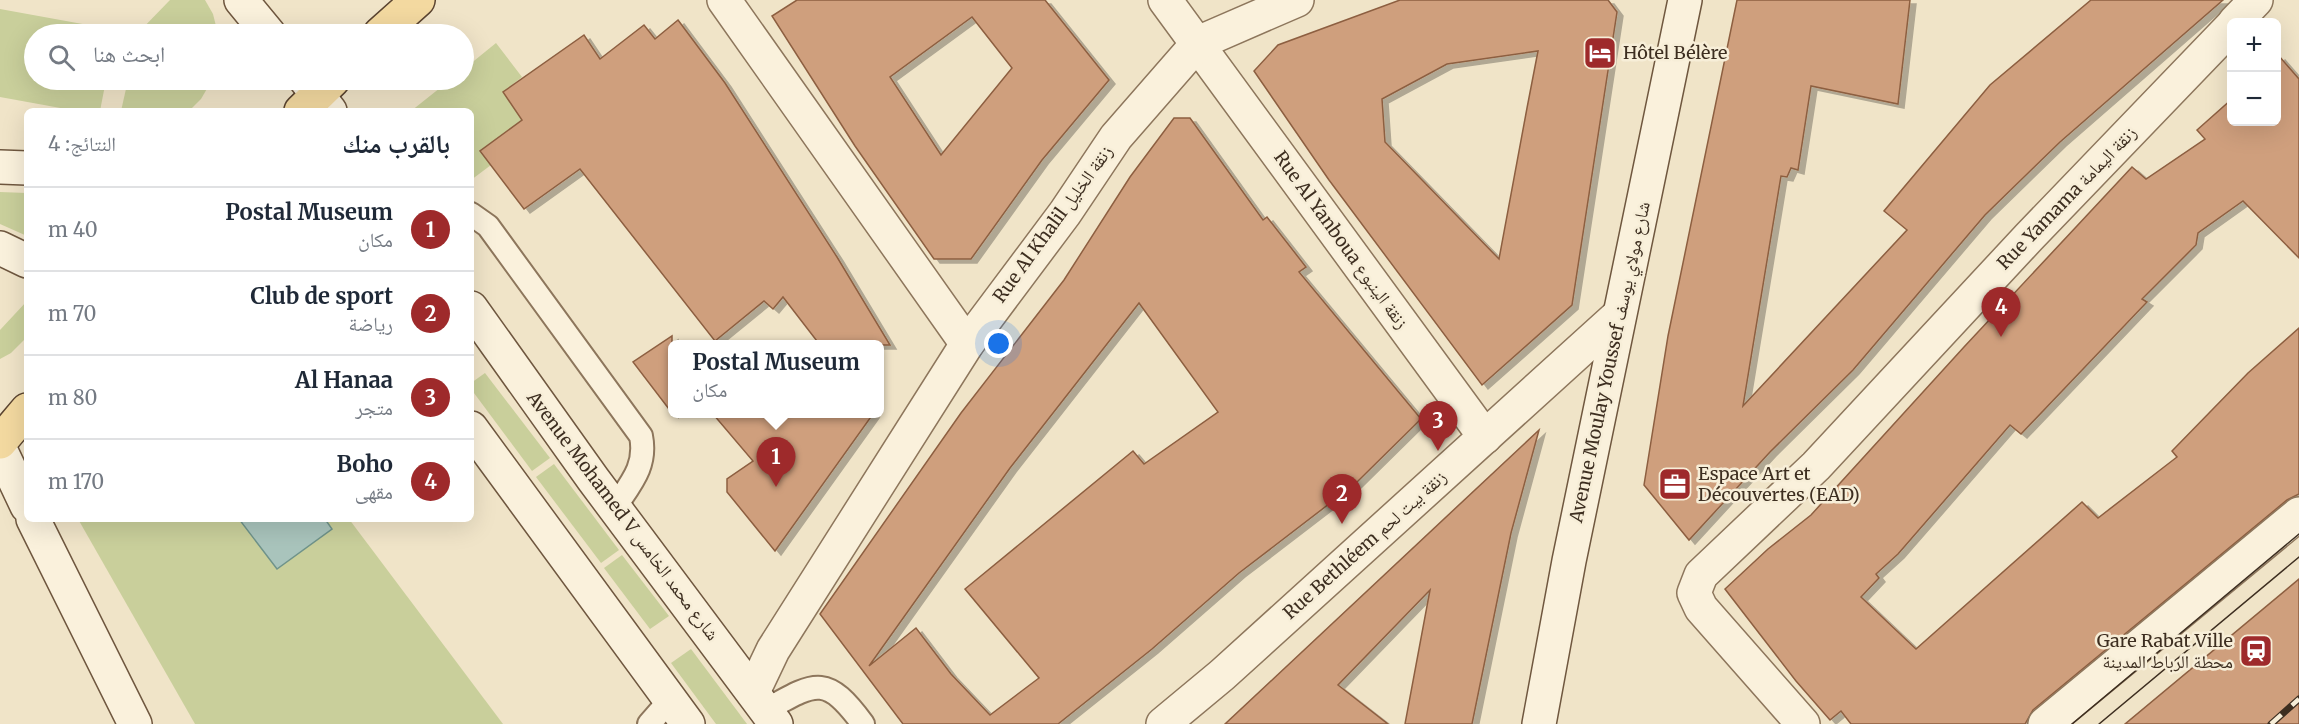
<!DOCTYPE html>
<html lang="ar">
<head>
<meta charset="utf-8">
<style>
  :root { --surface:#fff; --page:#f6f6f7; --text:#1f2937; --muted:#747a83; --line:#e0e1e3; --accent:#9e2a2b }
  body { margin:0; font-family:Merriweather,"Noto Naskh Arabic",serif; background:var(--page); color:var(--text); direction:rtl }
  .controls { position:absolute; right:18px; top:18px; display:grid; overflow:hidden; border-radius:9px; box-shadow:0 6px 24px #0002 }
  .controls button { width:54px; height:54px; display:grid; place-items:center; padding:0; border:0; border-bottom:2px solid var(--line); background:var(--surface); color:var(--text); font:30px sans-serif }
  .you { position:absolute; left:999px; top:344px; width:21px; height:21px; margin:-15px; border:4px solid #fff; border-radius:50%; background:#1a73e8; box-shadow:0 0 0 9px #1a73e833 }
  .badge { display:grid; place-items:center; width:39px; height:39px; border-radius:50%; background:var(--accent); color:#fff; font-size:20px; font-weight:700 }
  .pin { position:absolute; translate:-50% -50px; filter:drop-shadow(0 2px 3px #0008) }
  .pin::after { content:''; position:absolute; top:32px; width:21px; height:18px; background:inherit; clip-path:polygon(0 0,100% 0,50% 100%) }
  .popup { position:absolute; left:668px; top:340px; width:216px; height:78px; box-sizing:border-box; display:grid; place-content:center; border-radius:9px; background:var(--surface); filter:drop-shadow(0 2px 4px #0005); font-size:20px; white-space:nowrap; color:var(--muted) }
  .popup b { font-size:22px; color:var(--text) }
  .popup::after { content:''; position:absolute; left:50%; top:100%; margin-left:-12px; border:12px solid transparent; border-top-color:var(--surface) }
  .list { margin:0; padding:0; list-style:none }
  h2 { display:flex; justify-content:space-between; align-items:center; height:78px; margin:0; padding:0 24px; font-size:26px }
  h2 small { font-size:20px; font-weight:400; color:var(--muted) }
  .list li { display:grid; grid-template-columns:39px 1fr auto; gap:18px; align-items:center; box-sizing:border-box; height:84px; padding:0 24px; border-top:2px solid var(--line) }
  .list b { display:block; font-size:22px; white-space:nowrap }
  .list p { margin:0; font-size:20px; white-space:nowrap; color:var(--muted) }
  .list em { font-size:20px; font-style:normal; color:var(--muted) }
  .icon { flex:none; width:33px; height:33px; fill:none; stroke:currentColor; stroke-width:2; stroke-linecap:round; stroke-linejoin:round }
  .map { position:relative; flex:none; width:2299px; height:724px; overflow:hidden; direction:ltr }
  .search { position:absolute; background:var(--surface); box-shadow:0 6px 24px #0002; left:24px; top:24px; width:450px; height:66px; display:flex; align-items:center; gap:15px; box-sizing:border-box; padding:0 21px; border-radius:33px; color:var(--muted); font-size:22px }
  .panel { position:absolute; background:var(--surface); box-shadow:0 6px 24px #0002; left:24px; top:108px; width:450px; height:414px; border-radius:9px; direction:rtl }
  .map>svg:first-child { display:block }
  .green { fill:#c9cf9b }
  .water { fill:#a9c4bc; stroke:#6f938a; stroke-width:1.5 }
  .building { fill:#cf9f7d; stroke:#8d5f41; stroke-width:1.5; fill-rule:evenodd; filter:url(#shadow) }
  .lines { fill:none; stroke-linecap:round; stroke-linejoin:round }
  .lane-casing { stroke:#8d765c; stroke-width:26 }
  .street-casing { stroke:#8d765c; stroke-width:36 }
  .secondary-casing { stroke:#6f573f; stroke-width:36 }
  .primary-casing { stroke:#5b4430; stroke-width:36 }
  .lane { stroke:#faf1dc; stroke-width:22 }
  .street { stroke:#faf1dc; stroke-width:33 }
  .secondary { stroke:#faf1dc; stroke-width:33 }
  .primary { stroke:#f3d9a0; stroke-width:33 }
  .tram { stroke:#3d2e20; stroke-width:1.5 }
  .rail-casing { stroke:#3d2e20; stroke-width:7 }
  .rail { stroke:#f7eed8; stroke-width:4.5; stroke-dasharray:14; stroke-linecap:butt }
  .labels { text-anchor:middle; stroke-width:5; stroke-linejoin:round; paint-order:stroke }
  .poi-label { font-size:18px; fill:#3d2e20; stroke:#f7eed8; text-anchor:start }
  .street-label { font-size:18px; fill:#3d2e20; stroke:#f7eed8 }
</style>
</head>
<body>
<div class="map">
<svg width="2299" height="724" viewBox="0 0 2299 724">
  <defs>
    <filter id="shadow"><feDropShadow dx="6" dy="4" stdDeviation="0" flood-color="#0004"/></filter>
  </defs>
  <rect width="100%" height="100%" fill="#f0e4c8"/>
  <g class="green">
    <path d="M170 0H205L213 14 218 34H137Z"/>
    <path d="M0 9 88 25 86 34H34V80H106L100 111H77L0 97Z"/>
    <path d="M496 43 522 77 503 92 522 120 481 151 491 165 471 180V111H411L450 80H464V69Z"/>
    <path d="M128 80H212L201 99 189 111H121Z"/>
    <path d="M0 192 27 193V236L0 224Z"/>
    <path d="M27 301V337L11 353 0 359V330Z"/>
    <path d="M485 373 550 458 532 471 471 389V383Z"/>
    <path d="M554 464 619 550 601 563 536 477Z"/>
    <path d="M78 519H349L503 724H195Z"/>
    <path d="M622 555 669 616 650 629 604 568Z"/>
    <path d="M691 649 747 724H716L671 663Z"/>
  </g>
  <path class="water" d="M239 519H325L332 529 277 569Z"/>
  <g class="building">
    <path d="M797 0H1045L1109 80 1042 160 971 259H934L855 146 772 16ZM972 17 1012 68 941 155 890 77Z"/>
    <path d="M1400 0H1608L1617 12 1572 305 1482 385 1329 180 1254 71 1278 45ZM1538 51 1527 108 1499 259 1385 142 1382 99 1447 64Z"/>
    <path d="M1737 0H1910L1898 104 1811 86 1798 170 1791 168 1787 177 1781 176 1743 406 1907 230 1884 211 1990 85 2091 0H2223L2060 142 1985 215 1853 370 1770 452 1689 540 1644 485 1668 336Z"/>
    <path d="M678 20 725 83 837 257 890 345H820L783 297 773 309 764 301 715 341 580 169 524 209 480 151 522 120 503 92 584 35 600 59 644 25 655 39Z"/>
    <path d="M2279 56 2299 79V258L2243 201 2198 233 2196 245 2142 299 2147 302 2021 434 2010 425 1898 554 1876 574 1879 578 1861 597 1916 649 2082 502 2098 518 2177 457 2172 451 2248 373 2299 328V494L2287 500 2033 710 2025 724H1851L1841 711 1830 720 1796 681 1725 589 1768 549 1811 515 1964 347 2132 167 2146 179 2205 139 2197 130 2232 99V122H2277V58Z"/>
    <path d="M1174 118H1190L1263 220 1267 217 1306 267 1299 272 1421 419 1355 484 1239 573 1152 649 1058 724H903L820 614 961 413 1064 280 1130 177ZM1139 303 1218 412 1144 464 1133 451 965 589 1039 678 990 715 951 674 916 628 869 666 1010 468Z"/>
    <path d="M672 336V413L633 362Z"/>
    <path d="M713 414H873L775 551 727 492V479L753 461Z"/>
    <path d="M1539 430 1511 533 1472 724H1405L1430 590 1338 685 1388 724H1225Z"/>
    <path d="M2299 579V724H2125Z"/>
  </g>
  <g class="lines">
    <g class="lane-casing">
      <g id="lane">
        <path d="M471 214 488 226 641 436C647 466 631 483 615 507"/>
        <path d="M766 710C816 682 826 674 863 724"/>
        <path d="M649 724 670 700"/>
      </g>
    </g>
    <g class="street-casing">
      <g id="street">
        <path d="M724 0 967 344"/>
        <path d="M1165 0 1485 437"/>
        <path d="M2235 22 2256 0"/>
        <path d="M753 692 773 650 967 344 1065 213 1116 137 1198 43 1297 0"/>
        <path d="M1163 724 1222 675 1619 315"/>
        <path d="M1803 724 1701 608 1694 593 1701 575 1816 466 2029 237 2232 26"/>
        <path d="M2045 724 2299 514"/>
      </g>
    </g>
    <g class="secondary-casing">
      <g id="secondary">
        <path d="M241 0 269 34"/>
        <path d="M306 80 330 111"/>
        <path d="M0 167 27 168"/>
        <path d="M0 248 27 261"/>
        <path d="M471 308 593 479 776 724"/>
        <path d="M471 428 688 724"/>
        <path d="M0 449 27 506"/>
        <path d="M33 519 135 724"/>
        <path d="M1539 724 1569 561 1685 0"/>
      </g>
    </g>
    <g class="primary-casing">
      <g id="primary">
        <path d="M380 34 418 0"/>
        <path d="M301 111 333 80"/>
        <path d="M0 442 27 410"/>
      </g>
    </g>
    <use href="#lane" class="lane"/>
    <use href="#street" class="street"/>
    <use href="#secondary" class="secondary"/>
    <use href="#primary" class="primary"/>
    <g class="tram">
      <path d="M2072 724 2299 534"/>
      <path d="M2099 724 2299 557"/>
    </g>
    <g class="rail-casing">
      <path id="rail" d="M2271 724 2299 699"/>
    </g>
    <use href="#rail" class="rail"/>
  </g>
  <defs>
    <g id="hotel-square" transform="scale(1.725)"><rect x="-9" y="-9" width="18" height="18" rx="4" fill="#9e2a2b" stroke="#f7eed8"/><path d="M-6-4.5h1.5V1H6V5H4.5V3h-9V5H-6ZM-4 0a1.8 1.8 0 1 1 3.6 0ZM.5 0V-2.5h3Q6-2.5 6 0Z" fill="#fff"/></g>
    <g id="office-square" transform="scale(1.725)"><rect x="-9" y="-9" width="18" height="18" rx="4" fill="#9e2a2b" stroke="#f7eed8"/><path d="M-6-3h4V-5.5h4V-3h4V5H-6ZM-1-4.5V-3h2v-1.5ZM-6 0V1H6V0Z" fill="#fff"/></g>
    <g id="station-square" transform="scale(1.725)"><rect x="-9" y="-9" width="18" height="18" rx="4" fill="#9e2a2b" stroke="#f7eed8"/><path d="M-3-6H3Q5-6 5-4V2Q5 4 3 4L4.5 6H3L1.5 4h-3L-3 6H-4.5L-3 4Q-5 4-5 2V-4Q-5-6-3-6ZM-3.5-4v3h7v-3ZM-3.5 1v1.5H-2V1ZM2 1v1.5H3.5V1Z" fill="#fff"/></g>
  </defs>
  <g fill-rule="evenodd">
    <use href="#hotel-square" x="1600" y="53"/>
    <use href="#office-square" x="1675" y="484"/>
    <use href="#station-square" x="2256" y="651"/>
  </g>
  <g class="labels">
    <g class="poi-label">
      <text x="1623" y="59">Hôtel Bélère</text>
      <text x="1698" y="480">Espace Art et<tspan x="1698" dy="21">Découvertes (EAD)</tspan></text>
      <text x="2233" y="647" text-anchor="end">Gare Rabat Ville<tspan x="2233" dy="21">محطة الرباط المدينة</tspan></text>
    </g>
    <g class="street-label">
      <text transform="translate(2067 198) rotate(-46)" y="6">Rue Yamama زنقة اليمامة</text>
      <text transform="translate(1053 224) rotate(-54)" y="6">Rue Al Khalil زنقة الخليل</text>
      <text transform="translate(1341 240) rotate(54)" y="6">Rue Al Yanboua زنقة الينبوع</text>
      <text transform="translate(1610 362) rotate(-78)" y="6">Avenue Moulay Youssef شارع مولاي يوسف</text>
      <text transform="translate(623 516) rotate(53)" y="6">Avenue Mohamed V شارع محمد الخامس</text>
      <text transform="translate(1365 545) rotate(-42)" y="6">Rue Bethléem زنقة بيت لحم</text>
    </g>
  </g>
</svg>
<div class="controls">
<button>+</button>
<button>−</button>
</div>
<div class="you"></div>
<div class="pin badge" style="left:776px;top:487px">1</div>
<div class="popup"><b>Postal Museum</b>مكان</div>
<div class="pin badge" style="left:1342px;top:524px">2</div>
<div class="pin badge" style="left:1438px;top:451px">3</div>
<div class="pin badge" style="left:2001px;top:337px">4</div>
<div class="search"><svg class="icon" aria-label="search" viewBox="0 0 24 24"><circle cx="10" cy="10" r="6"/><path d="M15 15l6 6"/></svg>ابحث هنا</div>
<section class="panel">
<h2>بالقرب منك<small>النتائج: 4</small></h2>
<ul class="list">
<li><span class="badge">1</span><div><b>Postal Museum</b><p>مكان</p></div><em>40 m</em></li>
<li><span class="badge">2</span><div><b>Club de sport</b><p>رياضة</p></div><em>70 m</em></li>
<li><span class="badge">3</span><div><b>Al Hanaa</b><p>متجر</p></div><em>80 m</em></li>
<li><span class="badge">4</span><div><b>Boho</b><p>مقهى</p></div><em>170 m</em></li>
</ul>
</section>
</div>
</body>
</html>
